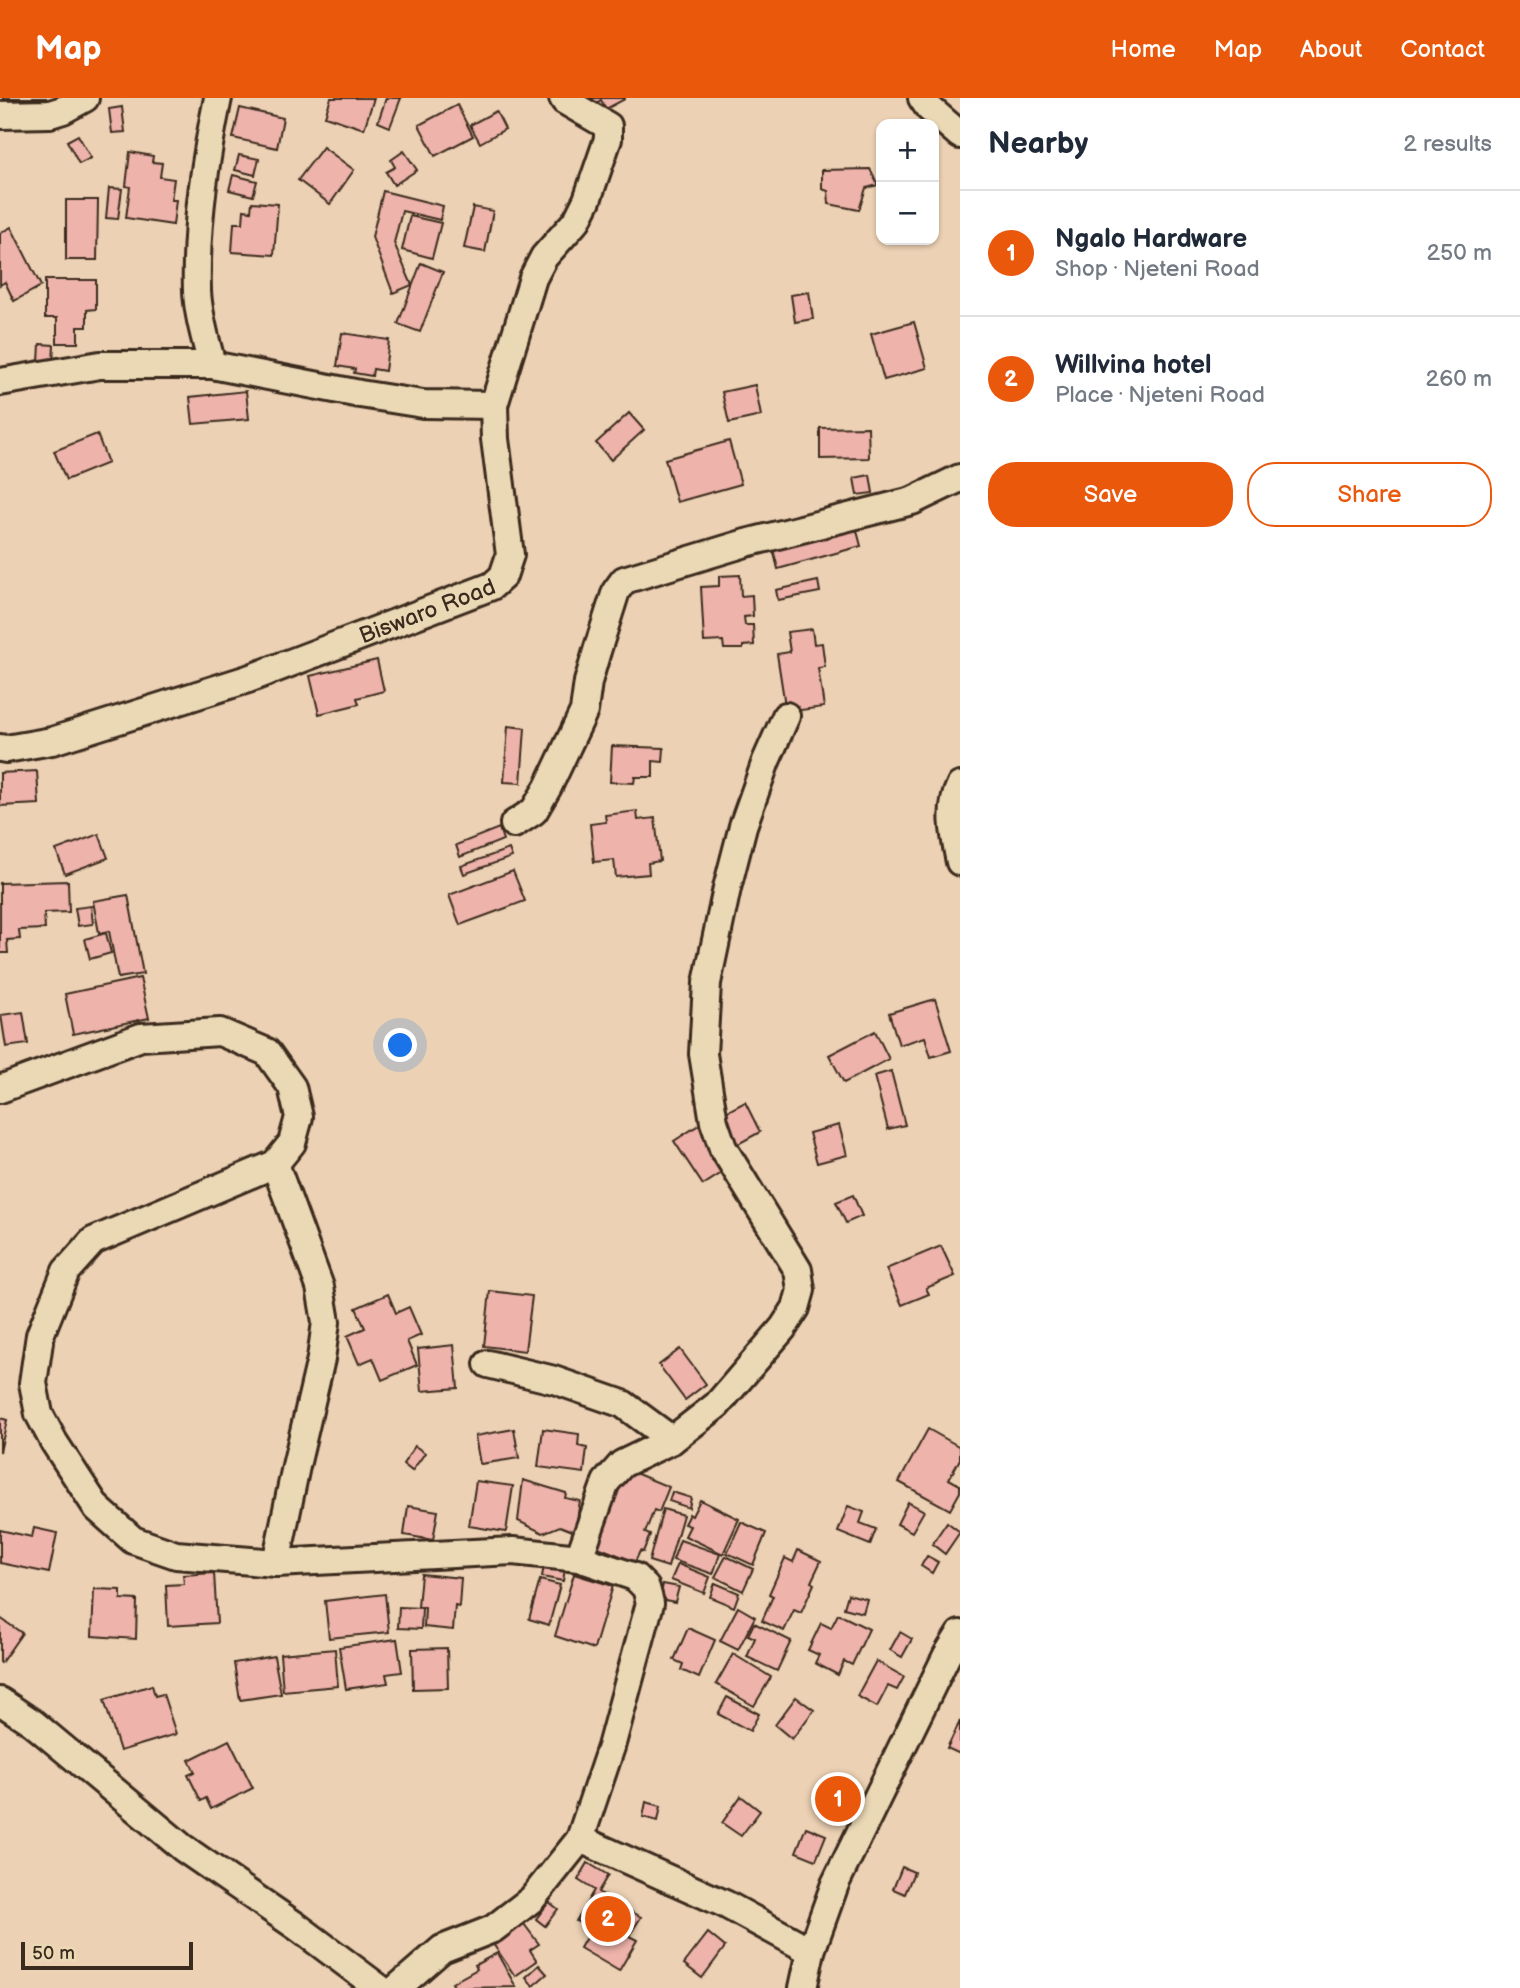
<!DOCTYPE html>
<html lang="en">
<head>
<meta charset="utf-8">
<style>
  :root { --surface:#fff; --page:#f6f6f7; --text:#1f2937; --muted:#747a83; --line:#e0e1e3; --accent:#ea580c }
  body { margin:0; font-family:"Balsamiq Sans",sans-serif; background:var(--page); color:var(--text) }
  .controls { position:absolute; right:21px; top:21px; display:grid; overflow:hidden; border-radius:14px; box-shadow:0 2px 5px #0004 }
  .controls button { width:63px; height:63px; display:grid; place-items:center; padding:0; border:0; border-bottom:2px solid var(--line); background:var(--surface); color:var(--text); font:35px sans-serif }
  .scale { position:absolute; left:21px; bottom:18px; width:172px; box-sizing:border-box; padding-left:7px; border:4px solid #3b2a1e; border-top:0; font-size:19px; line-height:24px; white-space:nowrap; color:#3b2a1e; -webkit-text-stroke:5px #ebd9b6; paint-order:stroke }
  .you { position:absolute; left:401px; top:948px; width:24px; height:24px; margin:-18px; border:5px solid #fff; border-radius:50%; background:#1a73e8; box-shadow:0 0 0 10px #1a73e833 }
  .badge { display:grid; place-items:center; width:46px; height:46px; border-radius:50%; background:var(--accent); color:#fff; font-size:23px; font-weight:700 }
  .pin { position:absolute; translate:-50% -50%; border:4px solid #fff; box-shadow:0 2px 7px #0006 }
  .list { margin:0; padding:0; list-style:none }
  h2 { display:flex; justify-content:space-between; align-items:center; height:91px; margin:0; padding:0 28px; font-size:30px }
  h2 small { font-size:23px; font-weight:400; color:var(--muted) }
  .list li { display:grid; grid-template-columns:46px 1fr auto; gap:21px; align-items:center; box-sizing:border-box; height:126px; padding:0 28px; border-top:2px solid var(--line) }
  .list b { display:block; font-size:26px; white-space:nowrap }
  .list p { margin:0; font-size:23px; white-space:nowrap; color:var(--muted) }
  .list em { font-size:23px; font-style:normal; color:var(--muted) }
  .actions { display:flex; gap:14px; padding:21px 28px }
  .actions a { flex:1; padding:16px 0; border:2px solid var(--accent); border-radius:28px; text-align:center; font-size:24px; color:var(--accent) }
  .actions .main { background:var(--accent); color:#fff }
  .map { position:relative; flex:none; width:960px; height:1890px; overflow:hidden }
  header { display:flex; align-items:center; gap:42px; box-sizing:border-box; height:98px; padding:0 35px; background:var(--accent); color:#fff }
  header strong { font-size:33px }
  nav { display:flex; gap:38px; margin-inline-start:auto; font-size:24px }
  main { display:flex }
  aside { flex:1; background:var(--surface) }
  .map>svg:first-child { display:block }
  .building { fill:#eeb3ab; stroke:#3b2a1e; stroke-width:2 }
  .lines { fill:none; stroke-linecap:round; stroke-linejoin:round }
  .minor-casing { stroke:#3b2a1e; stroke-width:32 }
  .minor { stroke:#ebd9b6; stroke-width:26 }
  .labels { text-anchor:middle; stroke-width:5; stroke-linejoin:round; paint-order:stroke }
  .street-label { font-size:23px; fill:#3b2a1e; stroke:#ebd9b6 }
</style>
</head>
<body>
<header>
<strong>Map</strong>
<nav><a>Home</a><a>Map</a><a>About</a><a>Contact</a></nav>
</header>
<main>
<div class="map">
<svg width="960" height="1890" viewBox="0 0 960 1890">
  <rect width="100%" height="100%" fill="#ecd1b4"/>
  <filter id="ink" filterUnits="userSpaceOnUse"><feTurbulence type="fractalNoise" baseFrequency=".0143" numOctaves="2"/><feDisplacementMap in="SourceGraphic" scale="14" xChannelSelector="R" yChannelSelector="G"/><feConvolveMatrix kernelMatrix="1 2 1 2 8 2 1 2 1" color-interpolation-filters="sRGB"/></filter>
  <g filter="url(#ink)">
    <g class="building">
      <path d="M3 0H47L5 9Z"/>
      <path d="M331 0H374L364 31 325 18Z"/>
      <path d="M386 0H401L390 29 378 24Z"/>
      <path d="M591 0H625V1L606 11 601 2 594 6Z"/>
      <path d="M457 7 473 38 435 58 419 27Z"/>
      <path d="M122 9 125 34 112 35 109 11Z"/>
      <path d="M240 10 283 20 277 50 233 40Z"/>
      <path d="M496 13 505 31 480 45 470 27Z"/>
      <path d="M78 37 91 60 79 66 67 43Z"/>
      <path d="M323 49 354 72 330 106 298 82Z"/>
      <path d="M404 53 417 72 394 87 386 74 395 69 391 62Z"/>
      <path d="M130 54 153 58 152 64 162 65 160 79 174 81 171 102H176L173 127 126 120 130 89 126 88Z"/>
      <path d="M239 57 259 61 255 77 235 72Z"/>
      <path d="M870 71 878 87 866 90 859 112 829 106 828 93 822 91V72Z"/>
      <path d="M233 77 257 83 253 98 229 92Z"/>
      <path d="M109 90 122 91 118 121 106 120Z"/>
      <path d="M383 93 443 108 440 122 402 113 394 145 412 187 393 195 372 139Z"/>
      <path d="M66 102H98L97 162H66Z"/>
      <path d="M252 104 278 106 274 157 232 154 234 125H243L244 112 251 113Z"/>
      <path d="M473 109 493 113 485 154 464 150Z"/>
      <path d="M410 118 441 125 432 160 402 152Z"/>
      <path d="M11 129 41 188 14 203 5 184 0 187V135Z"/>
      <path d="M421 165 443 174 420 234 398 226Z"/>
      <path d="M45 182H96V211L87 212V229H78V245H57V220H45Z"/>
      <path d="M809 194 813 221 795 224 791 197Z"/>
      <path d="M914 224 927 270 884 282 871 236Z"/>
      <path d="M342 235 389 242 385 273 373 271 372 278 354 275 355 271 337 268Z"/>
      <path d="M40 246 54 247 53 265 39 264Z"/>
      <path d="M755 287 761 318 729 325 722 294Z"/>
      <path d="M246 293 249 321 193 326 190 299Z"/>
      <path d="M629 315 644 332 611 362 596 345Z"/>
      <path d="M868 329 869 360 820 361V330Z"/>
      <path d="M97 336 108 365 66 382 54 353Z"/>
      <path d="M729 343 741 386 677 404 665 361Z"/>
      <path d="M870 377 873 395 857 397 854 380Z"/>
      <path d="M856 429 861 448 778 471 773 451Z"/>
      <path d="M740 477 741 498 752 497 753 518 744 519 745 527H753L754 547 743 548V551H724L723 543 704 544 701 489 719 488V478Z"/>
      <path d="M818 483 820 494 778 502 776 492Z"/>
      <path d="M812 531 814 546 822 545 825 569 818 570 824 609 786 614 777 556 790 554 787 534Z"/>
      <path d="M377 562 384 593 357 600 359 606 319 616 310 578Z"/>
      <path d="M508 628 525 630 521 685 504 684Z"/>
      <path d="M612 648 664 650 663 664 653 663V679H635L634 685 610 684Z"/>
      <path d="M37 673 39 706 0 708V675Z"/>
      <path d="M637 713 638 722 655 720 660 763 648 765 649 776 616 779 614 762 594 764 590 726 606 724 605 717Z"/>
      <path d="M499 730 503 742 460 759 456 747Z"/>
      <path d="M99 736 108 760 65 776 56 752Z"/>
      <path d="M509 751 512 759 464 776 461 768Z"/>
      <path d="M513 773 525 803 460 827 449 797Z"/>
      <path d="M68 783 69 814 44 815 45 831 19 832 20 841 7 842 8 855H0V785Z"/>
      <path d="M128 797 143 876 118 880 109 833 99 835 93 803Z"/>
      <path d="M91 808 93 826 78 828 75 810Z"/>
      <path d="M106 835 111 855 90 861 85 841Z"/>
      <path d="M140 880 149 920 73 936 65 896Z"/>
      <path d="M935 901 951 953 931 959 925 939 899 947 889 915Z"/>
      <path d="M23 914 28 946 6 949 1 917Z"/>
      <path d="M875 933 889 961 844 985 829 957Z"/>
      <path d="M891 973 905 1027 888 1031 874 978Z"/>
      <path d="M745 1004 760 1034 731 1050 715 1020Z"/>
      <path d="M702 1025 731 1069 703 1087 674 1043Z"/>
      <path d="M839 1027 847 1057 817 1065 809 1035Z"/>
      <path d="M853 1097 862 1118 846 1125 836 1104Z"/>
      <path d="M941 1148 955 1178 926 1190 929 1196 902 1207 886 1171Z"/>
      <path d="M490 1193 532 1198 525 1253 484 1248Z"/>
      <path d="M388 1196 396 1215 409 1209 421 1237 407 1243 417 1267 382 1282 373 1260 359 1266 347 1238 365 1230 356 1210Z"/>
      <path d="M454 1247 458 1290 422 1293 418 1251Z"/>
      <path d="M680 1251 706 1286 685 1302 659 1267Z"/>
      <path d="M0 1320 7 1322 0 1354Z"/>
      <path d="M514 1331 519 1360 480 1366 475 1338Z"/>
      <path d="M543 1331 579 1336 578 1348 587 1350 584 1375 538 1369Z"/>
      <path d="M928 1331 960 1349V1361L949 1381 960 1387V1394L950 1412 899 1384Z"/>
      <path d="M415 1348 425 1355 412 1373 403 1366Z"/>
      <path d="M623 1370 669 1389 659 1414 654 1412 645 1435 650 1437 643 1454 640 1453 635 1464 593 1447Z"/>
      <path d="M523 1382 566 1395 565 1400 580 1403 575 1434 560 1428 543 1435 518 1423Z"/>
      <path d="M476 1383 513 1388 506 1434 469 1428Z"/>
      <path d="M672 1394 691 1400 689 1410 669 1403Z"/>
      <path d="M700 1402 739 1421 723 1456 685 1438 690 1428 684 1426 689 1416 692 1418Z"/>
      <path d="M908 1404 924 1413 912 1434 897 1426Z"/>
      <path d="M408 1408 438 1413 433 1442 404 1437Z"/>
      <path d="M848 1408 864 1414 860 1425 876 1431 870 1447 838 1434Z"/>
      <path d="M663 1411 683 1417 668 1469 649 1463Z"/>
      <path d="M741 1424 766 1435 753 1467 727 1455Z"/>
      <path d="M947 1424 960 1434 945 1456 932 1446Z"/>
      <path d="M34 1430 57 1435 49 1475 0 1465V1432L32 1439Z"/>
      <path d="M680 1442 720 1456 713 1476 673 1462Z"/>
      <path d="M798 1452 821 1463 811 1484 814 1486 801 1515 794 1512 784 1533 762 1523 773 1498 769 1496 785 1460 793 1464Z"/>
      <path d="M726 1458 753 1471 743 1493 715 1479Z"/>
      <path d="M927 1458 938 1464 932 1475 921 1468Z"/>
      <path d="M678 1466 710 1479 704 1495 671 1482Z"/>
      <path d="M544 1467 565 1471 563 1483 542 1479Z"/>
      <path d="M214 1475 217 1525 168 1528 166 1487 184 1486 183 1477Z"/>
      <path d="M421 1476 461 1480 459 1509 455 1508 453 1532 424 1529 425 1510 418 1509Z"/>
      <path d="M574 1476 613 1488 594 1551 555 1538Z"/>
      <path d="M540 1482 560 1487 549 1527 529 1521Z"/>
      <path d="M715 1485 739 1495 734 1509 710 1499Z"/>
      <path d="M663 1486 679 1489 675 1504 660 1501Z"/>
      <path d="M94 1491 121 1492V1501L137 1502 136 1541 92 1538Z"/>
      <path d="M385 1496 389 1534 329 1540 325 1503Z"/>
      <path d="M848 1496 867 1501 863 1515 844 1510Z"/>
      <path d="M399 1509 422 1510 421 1531 398 1530Z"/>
      <path d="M738 1509 755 1519 738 1552 720 1543Z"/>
      <path d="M838 1516 869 1531 852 1567 844 1563 838 1577 815 1565 819 1557 808 1552 821 1525 831 1530Z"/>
      <path d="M0 1520 22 1535 1 1565 0 1564Z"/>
      <path d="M754 1525 791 1543 777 1573 747 1559 755 1540 748 1537Z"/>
      <path d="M688 1530 715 1542 699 1580 681 1572 683 1566 674 1562Z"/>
      <path d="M900 1534 912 1541 902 1559 890 1552Z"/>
      <path d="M397 1541 402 1574 386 1576 388 1585 346 1591 339 1549Z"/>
      <path d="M447 1550 448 1590 413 1591 412 1551Z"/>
      <path d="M335 1551 338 1588 283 1593 280 1556Z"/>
      <path d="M733 1556 771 1579 754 1608 716 1586Z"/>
      <path d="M274 1558 281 1596 240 1602 234 1565Z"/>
      <path d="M876 1563 904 1579 897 1592 888 1588 877 1609 857 1598Z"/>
      <path d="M152 1587 155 1598 163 1596 176 1636 120 1653 104 1602Z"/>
      <path d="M727 1599 759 1616 750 1633 718 1616Z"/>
      <path d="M796 1599 814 1612 792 1641 775 1627Z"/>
      <path d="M960 1623V1656L947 1650Z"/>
      <path d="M229 1642 253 1690 211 1711 206 1700 201 1703 188 1677 195 1674 189 1662Z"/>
      <path d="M839 1690 848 1696 835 1716 825 1710Z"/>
      <path d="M741 1698 760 1713 741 1738 722 1725Z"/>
      <path d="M646 1704 661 1708 658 1723 643 1719Z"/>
      <path d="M806 1729 826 1737 816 1762 796 1754Z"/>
      <path d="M588 1765 608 1777 598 1794 641 1819 629 1838 637 1842 619 1873 580 1850 591 1831 576 1823 594 1792 578 1782Z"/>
      <path d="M902 1769 914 1774 905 1796 893 1791Z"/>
      <path d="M549 1804 558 1811 545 1828 536 1821Z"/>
      <path d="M521 1822 539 1846 530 1852 537 1863 515 1878 491 1843Z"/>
      <path d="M708 1835 725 1849 702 1880 684 1866Z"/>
      <path d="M497 1855 516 1889 455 1890 452 1885 477 1871 475 1867Z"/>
      <path d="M539 1867 547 1876 533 1888 526 1879Z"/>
    </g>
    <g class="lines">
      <g class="minor-casing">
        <g id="minor">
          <path d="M922 0 929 10 960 37"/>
          <path d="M0 17 50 16 63 12 85 0"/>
          <path d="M212 267C206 243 198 217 197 193 195 129 205 62 218 0"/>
          <path d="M0 284 100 267H212L360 296 423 306 494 307"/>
          <path id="s1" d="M0 650 6 651 52 643 248 581 492 488 503 478 510 457 495 341 494 307 533 180 544 159 577 122 587 102 608 41V28L565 3 563 0"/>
          <path d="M960 688C948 713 955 739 960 764"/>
          <path d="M514 726 534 713 548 689 584 613 588 584 597 553 616 493 624 482 746 445 912 403 960 380"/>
          <path d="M0 991 141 939 220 934 267 954 292 989 299 1019 292 1045 275 1066 93 1143 66 1173 40 1237 33 1285 39 1316 54 1344 97 1410 133 1442 176 1457 276 1465 513 1453 579 1460 635 1479 646 1490 650 1505 611 1649 580 1741 532 1801 493 1831 442 1851 397 1890"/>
          <path d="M275 1066 320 1189 326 1224 321 1261 296 1368 276 1465"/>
          <path d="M488 1266 554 1282 623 1306 672 1342"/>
          <path d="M579 1460 606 1384 622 1366 672 1342 717 1307 783 1230 796 1210 801 1192 798 1172 723 1050 714 1024 703 956 707 885 727 790 743 728 766 663 786 618"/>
          <path d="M0 1603 33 1625 183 1750 299 1830 379 1890"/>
          <path d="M580 1741 725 1806 811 1853"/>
          <path d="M803 1890 811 1853 835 1786 947 1557 960 1536"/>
        </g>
      </g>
      <use href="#minor" class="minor"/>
    </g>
  </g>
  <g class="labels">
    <g class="street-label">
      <text dy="8" stroke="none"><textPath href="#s1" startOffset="450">Biswaro Road</textPath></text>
    </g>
  </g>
</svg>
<div class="controls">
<button>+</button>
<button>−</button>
</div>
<div class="scale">50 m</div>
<div class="you"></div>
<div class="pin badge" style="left:838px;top:1701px">1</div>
<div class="pin badge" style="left:608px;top:1821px">2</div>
</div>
<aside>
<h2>Nearby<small>2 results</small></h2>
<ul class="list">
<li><span class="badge">1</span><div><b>Ngalo Hardware</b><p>Shop · Njeteni Road</p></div><em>250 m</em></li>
<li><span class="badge">2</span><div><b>Willvina hotel</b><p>Place · Njeteni Road</p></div><em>260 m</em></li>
</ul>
<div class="actions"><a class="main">Save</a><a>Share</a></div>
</aside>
</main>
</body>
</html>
